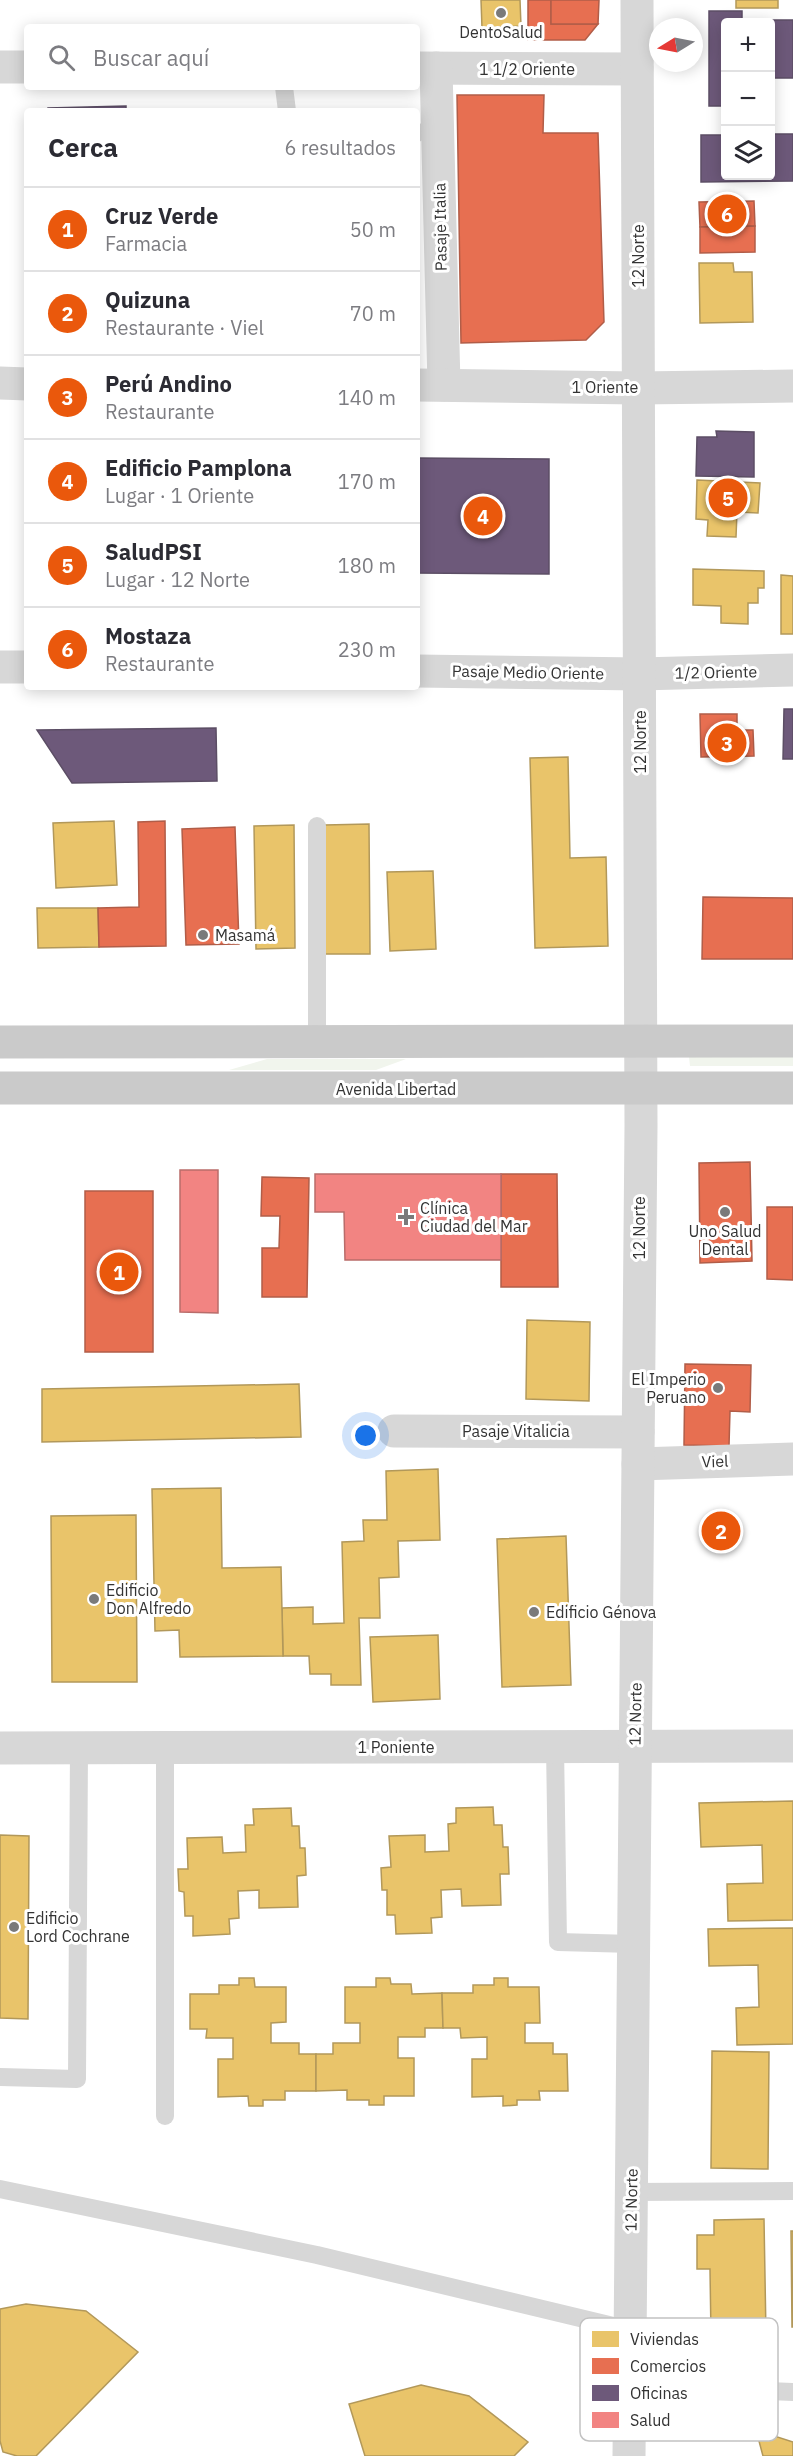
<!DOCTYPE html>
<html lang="es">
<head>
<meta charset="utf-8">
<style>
  :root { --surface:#fff; --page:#f2f2f3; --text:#2b2b33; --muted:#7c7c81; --line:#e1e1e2; --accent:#ea580c }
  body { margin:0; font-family:"IBM Plex Sans",sans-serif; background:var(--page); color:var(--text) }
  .controls { position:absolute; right:18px; top:18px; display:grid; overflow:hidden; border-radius:6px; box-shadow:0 3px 15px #0003 }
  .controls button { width:54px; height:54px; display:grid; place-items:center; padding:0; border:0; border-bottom:2px solid var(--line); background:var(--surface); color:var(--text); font:30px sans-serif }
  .compass { position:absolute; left:649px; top:18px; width:54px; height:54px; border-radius:50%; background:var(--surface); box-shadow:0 3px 15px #0003; rotate:260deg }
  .you { position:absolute; left:366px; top:1436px; width:21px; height:21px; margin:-15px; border:4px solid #fff; border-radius:50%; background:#1a73e8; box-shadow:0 0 0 9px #1a73e833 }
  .badge { display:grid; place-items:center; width:39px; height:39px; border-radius:50%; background:var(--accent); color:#fff; font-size:20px; font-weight:700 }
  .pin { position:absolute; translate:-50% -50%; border:3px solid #fff; box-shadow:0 2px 6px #0006 }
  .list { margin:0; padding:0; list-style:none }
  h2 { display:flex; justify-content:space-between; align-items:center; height:78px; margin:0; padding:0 24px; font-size:26px }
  h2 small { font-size:20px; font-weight:400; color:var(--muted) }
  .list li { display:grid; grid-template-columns:39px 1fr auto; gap:18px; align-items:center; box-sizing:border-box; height:84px; padding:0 24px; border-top:2px solid var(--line) }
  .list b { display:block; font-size:22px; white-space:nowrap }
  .list p { margin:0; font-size:20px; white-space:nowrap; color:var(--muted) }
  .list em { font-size:20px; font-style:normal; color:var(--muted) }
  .icon { flex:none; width:33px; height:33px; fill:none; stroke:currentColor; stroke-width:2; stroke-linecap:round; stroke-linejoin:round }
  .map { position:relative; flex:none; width:793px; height:2456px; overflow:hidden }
  .search { position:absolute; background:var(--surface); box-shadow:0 3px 15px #0003; left:24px; top:24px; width:396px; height:66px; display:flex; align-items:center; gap:15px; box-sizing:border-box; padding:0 21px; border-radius:6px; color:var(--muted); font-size:22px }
  .panel { position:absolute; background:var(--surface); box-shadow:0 3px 15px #0003; left:24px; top:108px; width:396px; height:582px; border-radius:6px }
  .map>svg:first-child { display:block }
  .green { fill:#f1f5ed }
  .homes { fill:#e9c46a; stroke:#b2985a; stroke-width:1.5 }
  .shops { fill:#e76f51; stroke:#b15d48; stroke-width:1.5 }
  .offices { fill:#6d597a; stroke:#5c4e65; stroke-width:1.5 }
  .health { fill:#f28482; stroke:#b96c6a; stroke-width:1.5 }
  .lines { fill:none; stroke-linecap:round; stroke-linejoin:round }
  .service { stroke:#d7d7d7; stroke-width:18 }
  .minor { stroke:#d7d7d7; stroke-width:33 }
  .primary { stroke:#cacaca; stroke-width:33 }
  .poi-dot { fill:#7a7a7a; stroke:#fff; stroke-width:2 }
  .labels { text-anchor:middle; stroke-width:6; stroke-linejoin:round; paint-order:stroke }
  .poi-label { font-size:16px; fill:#333; stroke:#fff; text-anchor:start }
  .street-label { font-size:16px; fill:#333; stroke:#fff }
  .key { fill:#fff; stroke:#c2c2c2; stroke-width:1.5 }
  .key-label { font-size:16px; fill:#333 }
</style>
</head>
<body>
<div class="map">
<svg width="793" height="2456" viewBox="0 0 793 2456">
  <rect width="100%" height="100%" fill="#fff"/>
  <g class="green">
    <path d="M689 1057H793V1066H690Z"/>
    <path d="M267 1059H406L376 1070H229Z"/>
  </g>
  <g class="homes">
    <path d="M481 0H520L521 26 482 28Z"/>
    <rect x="736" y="0" width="42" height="8"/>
    <path d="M699 263H733L734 272H752L753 322 700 323Z"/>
    <path d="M697 480 760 483 758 513 737 512 736 537 707 536 708 520 696 519Z"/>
    <path d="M693 569 764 571V588H758V603H748V624L721 623V606L693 605Z"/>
    <path d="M781 575 793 576V634H781Z"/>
    <path d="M568 757 570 858 606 857 608 946 535 948 530 758Z"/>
    <path d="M114 821 117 885 56 888 53 823Z"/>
    <path d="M369 824 370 954H325V825Z"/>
    <path d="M294 825 295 948 256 949 254 826Z"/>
    <path d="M433 871 436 949 390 951 387 872Z"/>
    <path d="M37 908H98L99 947 38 948Z"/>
    <path d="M527 1320 590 1322 589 1401 526 1399Z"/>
    <path d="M299 1384 301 1437 42 1442V1389Z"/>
    <path d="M438 1469 440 1540 398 1541 399 1577 379 1578 380 1618H359L361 1685H331V1674H310L309 1656H283L282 1608 313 1607V1624L344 1623 342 1542 364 1541 363 1520H387L386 1471Z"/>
    <path d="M221 1488 222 1568 281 1567 283 1656 180 1657 179 1630 155 1631 152 1489Z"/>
    <path d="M136 1515 137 1682H52L51 1516Z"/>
    <path d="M566 1536 571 1685 502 1687 497 1539Z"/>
    <path d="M438 1635 440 1699 373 1702 370 1637Z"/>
    <path d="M793 1801V1920L728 1921 727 1884 763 1883 762 1845 701 1847 699 1803Z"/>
    <path d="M493 1807 494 1825H502L503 1847H508L509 1874H500L501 1905 462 1906 461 1889 441 1890 442 1917 431 1918 432 1933 396 1934 395 1915H387V1890H382L381 1868 391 1867 389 1836 425 1835V1852L449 1851 448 1824 456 1823V1808Z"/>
    <path d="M291 1808 292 1826H299L300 1848H305L306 1875 297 1876 298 1907 259 1908V1890L238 1891 239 1918 229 1919 230 1934 193 1936V1916H185L184 1892 179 1891 178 1869H188L187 1838 222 1837 223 1853 246 1852 245 1825H254L253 1809Z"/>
    <path d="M0 1835 29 1836 28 2019 0 2018Z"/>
    <path d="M793 1928V2044L737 2045 736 2008 759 2007 758 1965 709 1966 708 1929Z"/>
    <path d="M239 1978H254L255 1987H286V2022L271 2023V2043H299V2054H316V2091H285V2100H263V2106H249L248 2096 218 2097V2059H233V2038H206L207 2029H190V1994H219V1985H239Z"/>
    <path d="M376 1978H390L391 1984H411L412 1994 442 1993 443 2028H425V2037H398V2058H414V2096H384V2105H369V2100H347V2090L316 2091V2054H333V2043H360V2023H345V1987H376Z"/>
    <path d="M494 1978H508V1987H539L540 2023H525V2043H553V2054H567L568 2091H539L540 2100H517V2105L503 2106V2096L472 2097V2059H487V2037L461 2038 460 2028H443L442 1993H473V1985H494Z"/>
    <path d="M712 2051 769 2052 768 2169 711 2168Z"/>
    <path d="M764 2219 766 2335H711L710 2269H697V2235H714V2220Z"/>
    <path d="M791 2231H793V2327H792Z"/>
    <path d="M26 2304 86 2311 138 2352 36 2456H17L3 2452 0 2441V2309Z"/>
    <path d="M421 2385 469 2396 528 2442 514 2456H365L349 2404Z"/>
    <path d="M756 2430 793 2442V2456H763Z"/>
  </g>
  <g class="shops">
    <path d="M528 0H551V24H598L585 40H528Z"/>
    <path d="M551 0H599L598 24H551Z"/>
    <path d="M457 95H544L543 133H598L604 322 586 340 461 343Z"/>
    <path d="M754 201 755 226 700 227 699 202Z"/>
    <path d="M755 226V252L700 253V227Z"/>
    <path d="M700 714H737V730H753L754 756 701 757Z"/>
    <path d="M165 821 166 946 99 947 98 908 139 907 138 822Z"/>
    <path d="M235 827 239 944 186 945 182 829Z"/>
    <path d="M703 897 793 898V959H702Z"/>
    <path d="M750 1162 752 1261 700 1263 699 1163Z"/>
    <path d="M501 1174H557L558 1287H501Z"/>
    <path d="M262 1177 309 1178 307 1297H262V1248H279L280 1216H261Z"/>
    <rect x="85" y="1191" width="68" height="161"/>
    <path d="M767 1207H793V1280L767 1279Z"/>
    <path d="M685 1364 751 1365 750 1412 730 1411 729 1446 684 1445Z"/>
  </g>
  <g class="offices">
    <path d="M709 11H742V20H793V78H770V22H726V106H709Z"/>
    <path d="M126 106V111H48V108Z"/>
    <path d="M770 134H793V181L701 182V135H726V176H770Z"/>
    <path d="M716 431 754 432V477L696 476 697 437H717Z"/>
    <path d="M417 458 549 459V574L417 573Z"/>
    <path d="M784 709H793V759H783Z"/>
    <path d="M216 728 217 781 72 783 37 730Z"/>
  </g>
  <g class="health">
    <path d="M180 1170H218V1313L180 1312Z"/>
    <path d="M315 1174H501V1260H345L344 1212H315Z"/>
  </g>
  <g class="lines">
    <g class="service">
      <path d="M284 87 287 111"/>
      <path d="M417 133 418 132"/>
      <path d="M317 826V1041"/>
      <path d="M555 1746 558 1942 633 1944"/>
      <path d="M0 2077 77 2079 79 1748"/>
      <path d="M165 2116V1748"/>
      <path d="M0 2189 317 2255 630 2330"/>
      <path d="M631 2192 793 2191"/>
      <path d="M630 2385 793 2392"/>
    </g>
    <g class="minor">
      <path d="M0 67H27"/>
      <path d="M417 68 637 69"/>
      <path d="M436 68 444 385"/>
      <path d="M0 383 27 384"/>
      <path d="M417 385 638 388 793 386"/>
      <path d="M0 667H27"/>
      <path d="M417 671 640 674 793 670"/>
      <path d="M394 1431 638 1432"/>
      <path d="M638 1464 793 1459"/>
      <path d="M0 1748 793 1746"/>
      <path d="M629 2456 641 1126 637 0"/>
    </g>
    <g class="primary">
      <path d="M0 1042 793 1041"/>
      <path d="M0 1088H793"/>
    </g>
  </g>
  <g class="poi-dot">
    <circle cx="501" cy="13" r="6"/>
    <circle cx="203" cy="935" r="6"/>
    <circle cx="725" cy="1212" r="6"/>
    <path d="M403 1208h6v6h6v6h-6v6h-6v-6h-6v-6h6z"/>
    <circle cx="718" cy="1388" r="6"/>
    <circle cx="94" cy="1599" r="6"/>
    <circle cx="534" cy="1612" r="6"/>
    <circle cx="14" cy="1927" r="6"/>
  </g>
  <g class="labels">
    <g class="poi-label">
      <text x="501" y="38" text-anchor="middle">DentoSalud</text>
      <text x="215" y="941">Masamá</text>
      <text x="420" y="1214">Clínica<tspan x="420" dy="18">Ciudad del Mar</tspan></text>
      <text x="725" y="1237" text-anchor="middle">Uno Salud<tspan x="725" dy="18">Dental</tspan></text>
      <text x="706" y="1385" text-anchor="end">El Imperio<tspan x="706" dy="18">Peruano</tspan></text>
      <text x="106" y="1596">Edificio<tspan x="106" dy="18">Don Alfredo</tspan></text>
      <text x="546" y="1618">Edificio Génova</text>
      <text x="26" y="1924">Edificio<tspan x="26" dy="18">Lord Cochrane</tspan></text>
    </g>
    <g class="street-label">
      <text x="527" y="75">1 1/2 Oriente</text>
      <text transform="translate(440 227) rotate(-91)" y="6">Pasaje Italia</text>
      <text transform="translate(638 256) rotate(-90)" y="6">12 Norte</text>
      <text x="605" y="393">1 Oriente</text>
      <text transform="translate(528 672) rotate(1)" y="6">Pasaje Medio Oriente</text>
      <text transform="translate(716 672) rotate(-1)" y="6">1/2 Oriente</text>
      <text transform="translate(640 742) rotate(-90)" y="6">12 Norte</text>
      <text x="396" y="1095">Avenida Libertad</text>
      <text transform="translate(639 1228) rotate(-90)" y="6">12 Norte</text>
      <text x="516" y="1437">Pasaje Vitalicia</text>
      <text transform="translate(715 1461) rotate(-2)" y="6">Viel</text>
      <text transform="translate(635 1714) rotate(-89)" y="6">12 Norte</text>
      <text x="396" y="1753">1 Poniente</text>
      <text transform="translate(631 2200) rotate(-89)" y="6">12 Norte</text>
    </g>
  </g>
  <rect x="580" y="2318" width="198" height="123" rx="9" class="key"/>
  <rect x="592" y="2331" width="27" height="16" fill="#e9c46a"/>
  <rect x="592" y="2358" width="27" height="16" fill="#e76f51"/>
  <rect x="592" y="2385" width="27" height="16" fill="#6d597a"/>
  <rect x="592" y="2412" width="27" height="16" fill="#f28482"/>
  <g class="key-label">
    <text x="630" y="2345">Viviendas</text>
    <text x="630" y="2372">Comercios</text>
    <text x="630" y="2399">Oficinas</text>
    <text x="630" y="2426">Salud</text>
  </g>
</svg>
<div class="controls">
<button>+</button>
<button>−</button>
<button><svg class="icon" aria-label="layers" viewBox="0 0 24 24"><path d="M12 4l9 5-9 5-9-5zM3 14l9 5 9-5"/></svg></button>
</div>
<svg class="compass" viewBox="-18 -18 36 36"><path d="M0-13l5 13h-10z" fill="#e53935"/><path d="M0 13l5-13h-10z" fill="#7c7c81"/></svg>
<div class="you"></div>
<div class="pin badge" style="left:119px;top:1272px">1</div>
<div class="pin badge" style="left:721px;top:1531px">2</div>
<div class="pin badge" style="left:727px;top:743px">3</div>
<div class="pin badge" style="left:483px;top:516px">4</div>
<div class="pin badge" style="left:728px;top:498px">5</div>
<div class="pin badge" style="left:727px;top:214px">6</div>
<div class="search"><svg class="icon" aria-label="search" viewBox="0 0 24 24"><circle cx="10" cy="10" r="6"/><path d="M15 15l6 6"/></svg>Buscar aquí</div>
<section class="panel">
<h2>Cerca<small>6 resultados</small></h2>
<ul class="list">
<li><span class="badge">1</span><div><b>Cruz Verde</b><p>Farmacia</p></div><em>50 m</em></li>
<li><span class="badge">2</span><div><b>Quizuna</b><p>Restaurante · Viel</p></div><em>70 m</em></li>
<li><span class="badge">3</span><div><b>Perú Andino</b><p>Restaurante</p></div><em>140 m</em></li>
<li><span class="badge">4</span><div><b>Edificio Pamplona</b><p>Lugar · 1 Oriente</p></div><em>170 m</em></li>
<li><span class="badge">5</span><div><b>SaludPSI</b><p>Lugar · 12 Norte</p></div><em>180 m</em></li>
<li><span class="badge">6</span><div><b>Mostaza</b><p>Restaurante</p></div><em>230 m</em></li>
</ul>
</section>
</div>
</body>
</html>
